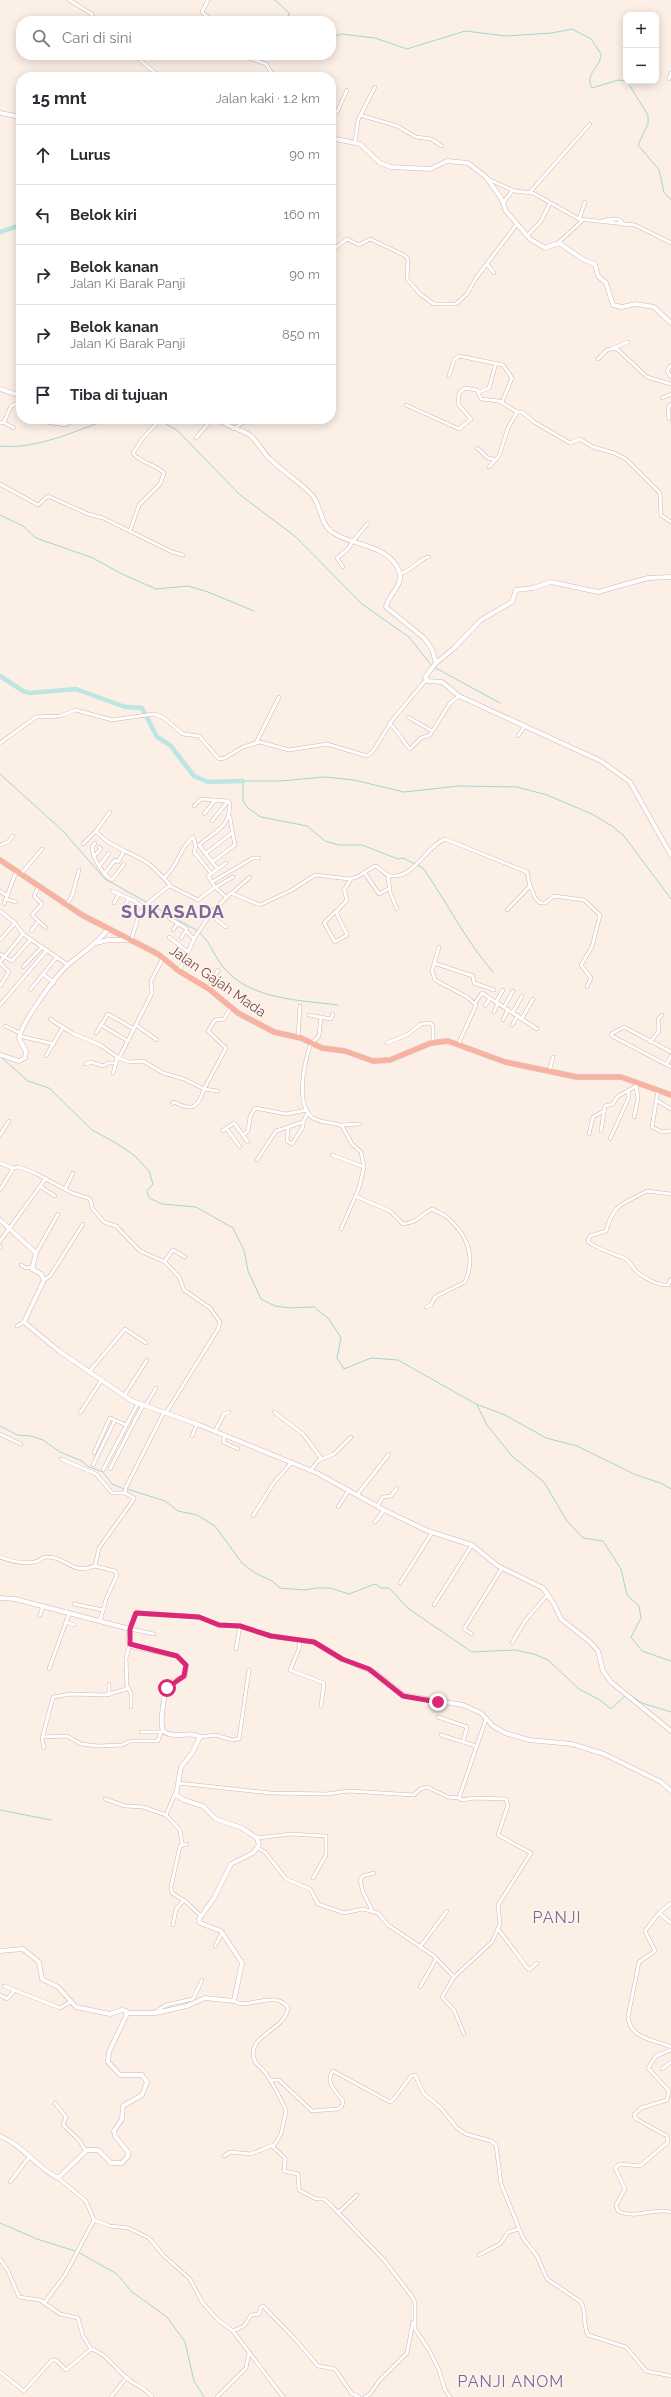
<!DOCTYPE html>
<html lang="id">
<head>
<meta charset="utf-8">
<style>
  :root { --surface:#fff; --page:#f7f7f7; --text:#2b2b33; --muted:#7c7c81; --line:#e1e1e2 }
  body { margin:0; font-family:Raleway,sans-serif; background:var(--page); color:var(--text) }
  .controls { position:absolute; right:12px; top:12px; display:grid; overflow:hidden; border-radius:8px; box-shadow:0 2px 10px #0003 }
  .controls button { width:36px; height:36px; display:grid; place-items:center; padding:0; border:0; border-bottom:1px solid var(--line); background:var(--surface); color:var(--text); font:20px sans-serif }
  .stop { position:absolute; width:12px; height:12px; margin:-9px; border:3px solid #db2777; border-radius:50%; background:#fff }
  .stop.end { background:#db2777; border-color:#fff; box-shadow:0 1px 4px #0008 }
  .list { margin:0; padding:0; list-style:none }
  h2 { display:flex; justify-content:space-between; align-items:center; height:52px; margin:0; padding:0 16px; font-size:17px }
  h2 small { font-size:13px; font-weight:400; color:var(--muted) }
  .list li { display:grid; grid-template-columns:26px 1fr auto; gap:12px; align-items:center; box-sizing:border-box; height:60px; padding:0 16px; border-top:1px solid var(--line) }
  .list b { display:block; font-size:15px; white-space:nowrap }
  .list p { margin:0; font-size:13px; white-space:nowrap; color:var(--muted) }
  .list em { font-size:13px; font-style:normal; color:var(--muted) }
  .icon { flex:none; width:22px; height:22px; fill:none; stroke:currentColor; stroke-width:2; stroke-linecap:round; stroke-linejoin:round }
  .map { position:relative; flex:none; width:671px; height:2397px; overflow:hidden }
  .search { position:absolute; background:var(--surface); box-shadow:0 2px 10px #0003; left:16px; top:16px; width:320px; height:44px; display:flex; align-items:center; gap:10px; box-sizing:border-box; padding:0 14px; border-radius:16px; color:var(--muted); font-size:15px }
  .panel { position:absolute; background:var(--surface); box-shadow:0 2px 10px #0003; left:16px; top:72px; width:320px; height:352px; border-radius:16px }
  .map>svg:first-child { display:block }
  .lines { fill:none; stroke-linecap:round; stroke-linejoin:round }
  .stream { stroke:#a1d7d3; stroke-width:1 }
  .river { stroke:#bbe6e2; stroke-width:4.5 }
  .minor-casing { stroke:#d0b6af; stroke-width:4 }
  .tertiary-casing { stroke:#d0b6af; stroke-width:5 }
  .trunk-casing { stroke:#d9cecd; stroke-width:6 }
  .minor { stroke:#fff; stroke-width:3 }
  .tertiary { stroke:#fff; stroke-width:4 }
  .trunk { stroke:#f8b29f; stroke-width:5 }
  .route { stroke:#db2777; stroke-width:5 }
  .labels { text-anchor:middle; stroke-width:3; stroke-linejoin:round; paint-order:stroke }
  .street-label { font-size:14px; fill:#76504b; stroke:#fff4ed }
  .quarter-label { font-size:16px; letter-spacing:1px; fill:#7c6799; stroke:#fff4ed }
  .district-label { font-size:18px; font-weight:bold; letter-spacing:1px; fill:#7c6799; stroke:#fff4ed }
</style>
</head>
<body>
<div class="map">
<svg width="671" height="2397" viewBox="0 0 671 2397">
  <rect width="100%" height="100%" fill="#fcefe6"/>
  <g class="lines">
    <g class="stream">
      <path d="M275 0 289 13 288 21"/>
      <path d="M331 38 341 34 375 38 407 49 465 31 506 36 552 33 572 29 591 39 601 54C601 67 584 74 592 88L618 80 626 81"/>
      <path d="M627 81 648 115V124L638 145 659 170 664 192 671 200"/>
      <path d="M160 420 178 431 239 494 296 537 362 604 409 637 432 666"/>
      <path d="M0 446C36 450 75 431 109 419"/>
      <path d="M0 515 23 526 36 538 93 558 120 573 156 589 188 586 208 592 254 611"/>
      <path d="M434 667 500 703"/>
      <path d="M0 774 63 831 105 879 198 931"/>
      <path d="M415 864 403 858 398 859 362 845H339L325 841 307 826 261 817 248 808 243 801V781H280L325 777 354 780 404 792 459 786 517 787 547 795 592 814 612 826 624 836 671 899"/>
      <path d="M418 865 423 868C447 902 465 940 493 972"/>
      <path d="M200 933C211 943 215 958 224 968 251 1000 300 1000 338 1005"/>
      <path d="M2 1058 28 1081 49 1088 92 1130 116 1143 135 1156 149 1171 153 1184 147 1191 149 1198 162 1204 196 1207 233 1228 244 1250 248 1271 261 1299 275 1306 291 1308 314 1307 329 1319 341 1338 337 1358 344 1369 371 1358 398 1360 476 1404 505 1415 546 1438 577 1446 634 1474 663 1484 671 1489"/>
      <path d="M477 1405 487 1425 512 1456 544 1482 567 1521 583 1538 603 1541 621 1569 627 1595 639 1606 641 1618 631 1637 642 1651 671 1661"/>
      <path d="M0 1426 17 1435 31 1436 43 1440 60 1452 82 1461 87 1466 103 1472 112 1484 124 1489"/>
      <path d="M127 1489 165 1501 178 1511 197 1515 215 1526 242 1563 255 1573 272 1581 280 1588 305 1590 316 1588H330L349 1594 375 1584 381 1588H389L409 1609 472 1652 515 1650 534 1654 548 1660 579 1689 600 1700 611 1709 626 1695"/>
      <path d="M628 1694 642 1703 671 1712"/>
      <path d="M0 1810 51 1820"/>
      <path d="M0 2223 37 2239 75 2251"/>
      <path d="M78 2252 117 2274 132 2292 167 2317 185 2342 194 2381 204 2397"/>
    </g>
    <g class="river">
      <path d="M0 232 21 225"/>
      <path d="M0 676 23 691 30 693 76 689 125 707 142 708 157 737 170 745 194 776 208 782 243 781"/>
    </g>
    <g class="minor-casing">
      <g id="minor">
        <path d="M69 0 92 14 89 21"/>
        <path d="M208 0 202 12 212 21"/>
        <path d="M134 55 158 75 145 77"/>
        <path d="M240 55 266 64 274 77"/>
        <path d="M669 79 671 73"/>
        <path d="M331 113 337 112 347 90"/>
        <path d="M360 115 397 126 416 137 431 139 442 146"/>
        <path d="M355 142 358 120 375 87"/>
        <path d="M488 179 514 191 533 193 579 219 635 225 671 243"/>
        <path d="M530 192 590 124"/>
        <path d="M503 203 513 190"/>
        <path d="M579 219 585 202"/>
        <path d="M604 220 618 219 625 225"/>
        <path d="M527 236 541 221 550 203"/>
        <path d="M558 243 583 220"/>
        <path d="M335 248 347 239 359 245 370 239 404 255 408 259 407 279 420 294 434 304H456L467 294 476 278 517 224"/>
        <path d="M487 264 494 273"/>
        <path d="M613 348 628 342"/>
        <path d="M598 359 607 350 616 348 647 377 671 384"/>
        <path d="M671 365 667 371 671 377"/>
        <path d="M449 376 454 360 459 356 503 365 512 378 502 402"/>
        <path d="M479 392 489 388 496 363"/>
        <path d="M662 398 671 394"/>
        <path d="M406 405 459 429 471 419 458 404 459 393 465 388 477 390 481 399 499 401 517 412H522L534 422 570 443 580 439 593 447 614 453 626 459 660 493 661 515 671 522"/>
        <path d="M669 419 668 408 671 404"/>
        <path d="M41 421 65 425 77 419"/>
        <path d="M3 422 14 428"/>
        <path d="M0 423 4 422 11 406 21 402"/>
        <path d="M226 424 236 419"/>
        <path d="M233 429 249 419"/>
        <path d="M196 438 212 419"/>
        <path d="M477 448 488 458 496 460"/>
        <path d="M489 467 499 456 508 428 517 412"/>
        <path d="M0 484 38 505 48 496 88 514 103 518 172 552 183 555"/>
        <path d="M130 531 139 505 160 484 164 473C157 465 138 462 133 453L143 438 158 422 157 419"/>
        <path d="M354 540 368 523"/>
        <path d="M343 567 337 558 348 549 353 541"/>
        <path d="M400 574C413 570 421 557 429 557"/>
        <path d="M408 717 432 731"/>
        <path d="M389 723C398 730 407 748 410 749L421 738 430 735 450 703 459 696"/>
        <path d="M518 736 524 727"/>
        <path d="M0 743 36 717 60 716 76 710 112 720 154 714 164 718 183 734 199 736 219 759 225 758 243 747 260 742 289 750 327 744 367 756 373 751 393 719 426 680"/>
        <path d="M256 743 279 697"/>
        <path d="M194 806 201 799 228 801 230 804C229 829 216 830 199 845L217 868"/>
        <path d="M204 814 215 800"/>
        <path d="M212 821 228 801"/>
        <path d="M96 831 110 812"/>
        <path d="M95 843 92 847C92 857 103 875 112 880L124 864"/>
        <path d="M83 844 96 831C109 847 129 851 146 862 156 868 162 877 170 885L149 902 139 914 131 941"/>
        <path d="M0 845 8 842 13 836"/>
        <path d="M205 854 232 833"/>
        <path d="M94 856 101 849 99 847"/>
        <path d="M212 862 235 845C233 835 231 826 230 817"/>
        <path d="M100 865 109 853"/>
        <path d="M364 872 379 894 390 888"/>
        <path d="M21 874 42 849"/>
        <path d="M104 874 115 860 118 862 124 851"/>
        <path d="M388 875 390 892 397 909"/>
        <path d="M165 877C179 865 179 848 193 837L196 846 194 852 210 872"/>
        <path d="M212 882 253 858H259"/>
        <path d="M39 885 34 896 42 904 32 915 46 928"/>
        <path d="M530 885 535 898 540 903H545L554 896 584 900 600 915 592 947 581 965 591 978 587 987"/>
        <path d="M170 886 198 900 215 887"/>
        <path d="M216 887 233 877"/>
        <path d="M0 891 7 896"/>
        <path d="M112 891 135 901 143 908"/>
        <path d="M233 892 250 877"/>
        <path d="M226 897 215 887 208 876 226 863"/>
        <path d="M6 899 16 902"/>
        <path d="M114 903 119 894"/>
        <path d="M4 904 16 872"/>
        <path d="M67 904 72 896 79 870"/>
        <path d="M124 907 129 898"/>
        <path d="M0 911 15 923 23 934"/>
        <path d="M336 911 324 923 335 942 347 935 336 912 347 900 344 890 351 879"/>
        <path d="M210 915 226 927"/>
        <path d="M169 918 187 929 181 938"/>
        <path d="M173 930 178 923"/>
        <path d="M31 931 38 922"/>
        <path d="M186 931 194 939"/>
        <path d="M169 937 188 952"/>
        <path d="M0 940 15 923"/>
        <path d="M439 947 432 971 435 980 467 997 476 1005 458 1045"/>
        <path d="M0 954 12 961 31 939"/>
        <path d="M0 962 23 934 68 965"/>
        <path d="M0 963 9 972 0 986"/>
        <path d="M434 963 473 976 474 983 494 990"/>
        <path d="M23 967 42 947"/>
        <path d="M179 971 195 937 212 912 231 893 260 905 292 890 315 875 349 879 357 877 375 866C381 868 385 876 391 876 415 878 426 846 445 839L527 872 530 886 507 910"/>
        <path d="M43 974 54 983"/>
        <path d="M208 989 218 970"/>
        <path d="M30 990 57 957"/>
        <path d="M496 1002 503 990"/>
        <path d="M475 1003 482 993 537 1029"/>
        <path d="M0 1005 47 950"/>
        <path d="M485 1006 490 998"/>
        <path d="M504 1007 513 991"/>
        <path d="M494 1012 498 1003"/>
        <path d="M513 1012 522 996"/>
        <path d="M309 1015 331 1019 333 1014"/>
        <path d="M522 1018 533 999"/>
        <path d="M50 1019 72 1033 100 1045 119 1058 129 1062 143 1061 163 1073 184 1079 204 1089 226 1048 208 1031 215 1020 224 1019 231 1007"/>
        <path d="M503 1020 508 1009"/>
        <path d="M101 1025 128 1041"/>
        <path d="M136 1025 157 1040"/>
        <path d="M512 1025 518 1015"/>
        <path d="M5 1026 20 1033"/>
        <path d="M96 1033 108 1014 134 1029"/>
        <path d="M19 1036 54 1044"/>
        <path d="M298 1037 300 1006"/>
        <path d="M650 1042 659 1031 658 1019 662 1015"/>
        <path d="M311 1043C305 1060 294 1105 313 1118 322 1124 333 1121 342 1126L352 1144 361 1152 364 1167 359 1188 341 1229"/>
        <path d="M312 1043 319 1036 321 1017"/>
        <path d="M387 1043 407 1035 421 1024 430 1023 433 1026V1042"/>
        <path d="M671 1052 624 1027 611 1034 612 1036 671 1067"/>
        <path d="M46 1056 63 1027"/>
        <path d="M119 1058 152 993 151 981 163 958"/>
        <path d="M667 1063 671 1056"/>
        <path d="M86 1064 91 1062 103 1066 108 1063H116L117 1057"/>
        <path d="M549 1072 553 1057"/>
        <path d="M113 1073 116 1063"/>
        <path d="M658 1091 652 1127 662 1132 671 1131"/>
        <path d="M656 1100 671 1109"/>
        <path d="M172 1104 174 1102C191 1111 198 1109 204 1089L218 1091"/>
        <path d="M634 1117 638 1098 636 1086"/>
        <path d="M342 1125 360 1124"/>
        <path d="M226 1128 240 1147"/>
        <path d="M288 1128 287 1141 292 1144 303 1127V1122"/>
        <path d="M222 1131 234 1123 248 1142"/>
        <path d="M601 1131 605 1106 613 1104 617 1097 636 1086V1081"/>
        <path d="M589 1134 593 1117 604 1111"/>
        <path d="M0 1135 9 1121"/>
        <path d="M243 1135 248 1131 250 1117 255 1108 286 1114 307 1110"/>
        <path d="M610 1139 629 1097 628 1091"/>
        <path d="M332 1155 364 1167"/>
        <path d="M257 1160 276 1131 303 1122 308 1112"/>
        <path d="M0 1163 12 1168 19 1167 35 1173 72 1193 88 1198 91 1201 92 1208 104 1222 116 1226 140 1251 165 1262 179 1277 184 1290 210 1308 220 1322 218 1329 166 1413"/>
        <path d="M41 1187 55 1196"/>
        <path d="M65 1189 73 1173"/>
        <path d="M0 1190 13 1169"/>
        <path d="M671 1194 647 1191C624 1204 614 1202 606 1231L590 1236 588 1241C592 1247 617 1255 624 1258 631 1261 632 1268 637 1272 644 1278 659 1286 668 1285L671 1279"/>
        <path d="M355 1196 390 1211 403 1224C419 1223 425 1210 433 1209 438 1213 446 1215 449 1219 468 1236 476 1258 465 1282L435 1297 431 1305 426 1307"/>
        <path d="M0 1241 46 1178"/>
        <path d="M0 1246V1247"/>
        <path d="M36 1253 58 1214"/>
        <path d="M164 1262 173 1250 185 1257"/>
        <path d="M21 1265 26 1268 32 1267"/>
        <path d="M44 1280 50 1276 83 1224"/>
        <path d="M17 1326 24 1322"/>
        <path d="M89 1372 125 1329 146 1343"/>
        <path d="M124 1396 147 1360"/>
        <path d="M146 1405 156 1388"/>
        <path d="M274 1412 303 1434 321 1458"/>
        <path d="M80 1413 101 1381"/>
        <path d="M215 1431 224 1414 229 1412"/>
        <path d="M0 1434 21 1444"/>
        <path d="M225 1435 223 1442 238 1449"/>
        <path d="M192 1436 197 1424"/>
        <path d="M94 1453 110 1418 126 1425"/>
        <path d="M61 1459 96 1474 112 1493H125"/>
        <path d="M93 1465 115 1420"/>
        <path d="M110 1469 143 1405"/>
        <path d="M103 1470 138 1403"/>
        <path d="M310 1471 319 1460 334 1454 351 1437"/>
        <path d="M357 1495 389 1454"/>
        <path d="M377 1506 383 1497 391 1496 397 1488"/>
        <path d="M338 1507 349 1490"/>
        <path d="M253 1516 273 1484 291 1463"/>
        <path d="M375 1522 384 1510"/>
        <path d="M0 1557C10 1561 23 1564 34 1562 40 1562 41 1556 48 1557 70 1558 70 1575 95 1566"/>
        <path d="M400 1583 432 1533"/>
        <path d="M74 1604 103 1610"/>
        <path d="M434 1605 472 1545"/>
        <path d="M40 1615 43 1606"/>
        <path d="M100 1621 106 1599 117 1575 115 1571 95 1566 99 1548 132 1502 134 1498 125 1493 126 1487 164 1412"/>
        <path d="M66 1622 74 1625"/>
        <path d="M130 1629 154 1634"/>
        <path d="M472 1634 464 1629 502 1568"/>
        <path d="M300 1639 299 1649 290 1670 324 1683 321 1706"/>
        <path d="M512 1643 525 1621 548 1594"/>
        <path d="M236 1649 240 1626"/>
        <path d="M49 1669 69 1614"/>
        <path d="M109 1684V1695"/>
        <path d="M128 1687 131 1694V1707"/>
        <path d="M438 1717 467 1727 463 1742"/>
        <path d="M141 1732H161"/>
        <path d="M441 1735 476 1746"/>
        <path d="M42 1737 67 1736 81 1744 98 1746 122 1745 131 1741H158L161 1732"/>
        <path d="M200 1737 216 1735 232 1740 239 1739 249 1670"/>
        <path d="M44 1748 42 1739 53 1697 71 1694 105 1695 127 1689 126 1658 130 1644"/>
        <path d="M178 1783 271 1793 326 1794 349 1791 414 1795 420 1789 427 1787 448 1797 459 1798 486 1719"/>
        <path d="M105 1799 125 1806 143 1807 166 1815 175 1794"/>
        <path d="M166 1815 180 1830 182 1844"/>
        <path d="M257 1838 291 1834 326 1836V1855L313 1878"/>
        <path d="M258 1848 265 1852 286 1879 310 1889 318 1904 344 1913 363 1909 378 1913 388 1925 434 1956 454 1977 492 1942 500 1924 498 1905 531 1853 498 1835 508 1805 506 1799 475 1798 462 1800 459 1798"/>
        <path d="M183 1900 172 1893 171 1887 180 1846 187 1844"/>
        <path d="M671 1903 659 1913 645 1931 655 1951 639 1962 628 2017C630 2039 655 2040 671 2047"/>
        <path d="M372 1910 363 1892 360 1880 363 1876 374 1873"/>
        <path d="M659 1913 671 1923"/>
        <path d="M173 1925 176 1909 184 1900 201 1916"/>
        <path d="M498 1929 529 1970 537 1963"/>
        <path d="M215 1946 222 1933"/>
        <path d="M420 1947 447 1911"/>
        <path d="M454 1977 442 1997 454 2010 464 2034"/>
        <path d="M4 1986 60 2008 70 2002"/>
        <path d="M420 1987 436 1959"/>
        <path d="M0 1995 7 1999 14 1991"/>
        <path d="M234 2001C247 2011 273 1989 288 2007 287 2028 254 2033 253 2053 253 2065 261 2066 267 2075 272 2082 283 2103 286 2111L281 2134 273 2147 285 2158 284 2171 298 2174 299 2190 316 2199H324L331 2205 384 2260 413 2298 415 2303V2329L429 2350 439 2370 445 2390 450 2397"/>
        <path d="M155 2012 166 2005 193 1999 202 1980"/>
        <path d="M671 2050 656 2056 648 2068 669 2091 667 2100 641 2108 634 2115 636 2119 667 2136 668 2142 640 2166 620 2164 615 2168 625 2189 616 2205 618 2211C636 2220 653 2207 671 2212"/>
        <path d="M662 2069 671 2062"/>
        <path d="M270 2080H279L312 2111 338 2109 342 2106 343 2101C337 2093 324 2081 333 2071L390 2102 394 2099 411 2076 415 2075 424 2094 440 2107 457 2128 466 2134 491 2141 496 2145 501 2184 523 2238 537 2256 547 2279 581 2302C587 2312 582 2324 588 2335L626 2347 646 2371 671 2376"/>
        <path d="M55 2103 66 2117 63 2125 79 2140 85 2150"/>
        <path d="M224 2156 230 2152 251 2154 273 2145"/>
        <path d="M58 2178 86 2201 94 2220 110 2226 128 2228 149 2238 164 2256 190 2279 202 2302 218 2320 233 2331 283 2397"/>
        <path d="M10 2182 30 2156"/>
        <path d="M338 2213 357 2195"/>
        <path d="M479 2255 500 2244 508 2232 519 2229"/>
        <path d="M0 2259 8 2271 19 2297 40 2300 60 2314 78 2318 83 2336 91 2349"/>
        <path d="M45 2302 65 2275 94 2220"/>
        <path d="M233 2331 244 2326 251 2315 259 2314 261 2307 263 2306 295 2339 318 2366 335 2369 352 2394 359 2397"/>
        <path d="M0 2372 24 2391 52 2360H56L66 2370 91 2349C107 2353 118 2373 132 2382 140 2387 146 2389 152 2397"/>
        <path d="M111 2397 127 2377"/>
        <path d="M217 2397 246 2368 249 2353"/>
        <path d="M365 2397 370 2394 379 2381 407 2353 413 2322"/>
      </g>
    </g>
    <g class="tertiary-casing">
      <g id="tertiary">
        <path d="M0 113 21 117"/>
        <path d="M331 138 360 144 380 163 391 167 430 169 447 161 468 163 486 177 501 198 506 211 530 239 545 248 559 243 584 260 595 264 598 276 606 283 613 305 622 307 636 304 654 307 671 323"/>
        <path d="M0 389 21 396"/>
        <path d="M218 419C229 428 238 428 248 434 257 439 262 452 270 459 283 472 300 482 312 495 321 505 320 524 332 532 351 546 389 544 399 571 405 584 388 595 386 607L424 638 432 649 436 663"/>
        <path d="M671 577 648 578 598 592 551 582 533 588 516 590 512 602 481 620 453 649 436 663 425 677 428 681 442 682 459 696 601 761 630 782 671 855"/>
        <path d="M96 943 108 940H129"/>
        <path d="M0 1055 19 1061 25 1058 26 1052 19 1038C22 1022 56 975 69 964 83 952 97 944 108 929"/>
        <path d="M0 1220 36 1253 32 1269 41 1274 44 1280 24 1322 59 1351 132 1401 197 1424 317 1473 384 1510 428 1531 472 1545 498 1566 543 1588 554 1604 561 1619 590 1642 598 1651 603 1671 611 1682 671 1731"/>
        <path d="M0 1598 15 1599 130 1629 136 1613 199 1617 219 1625 240 1626 271 1636 314 1642 342 1659 376 1673 403 1695 463 1705 481 1713 493 1726 505 1733 529 1740 572 1744 604 1754 661 1782 671 1791"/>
        <path d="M0 1951 23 1949 39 1962 42 1979 58 1987 76 2007 110 2014 122 2010 126 2011V2016L109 2052 108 2062 120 2075H142L147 2082 142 2095 123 2106 122 2119 114 2131 115 2136 128 2152V2156L122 2163H111L98 2150H87L58 2178C36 2167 25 2147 0 2136"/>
        <path d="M127 2013H156L187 2006 205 1998 234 2001 242 1963 221 1931 200 1923 199 1919 214 1898 231 1864 253 1853 259 1845 257 1838 242 1828 216 1819 203 1806 184 1800 176 1795 181 1767 192 1753 200 1737C191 1730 174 1740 163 1731 160 1723 163 1690 170 1684 174 1680 180 1679 185 1676L186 1665 177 1656 131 1646 128 1640 130 1629"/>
      </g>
    </g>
    <g class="trunk-casing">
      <path id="trunk" d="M0 860 82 915 158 954 179 971 209 989 238 1013 274 1032 301 1038 322 1048 345 1051 373 1061 390 1060 431 1043 448 1041 505 1062 577 1077H621L671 1095"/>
    </g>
    <use href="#minor" class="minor"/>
    <use href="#tertiary" class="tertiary"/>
    <use href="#trunk" class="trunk"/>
  </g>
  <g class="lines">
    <path class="route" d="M167 1688 184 1676 186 1665 177 1656 130 1644V1629L136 1613 199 1617 219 1625 240 1626 271 1636 314 1642 342 1659 369 1669 403 1696 438 1702"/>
  </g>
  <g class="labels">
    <g class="street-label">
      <text transform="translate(218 981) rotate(35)" y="5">Jalan Gajah Mada</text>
    </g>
    <g class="quarter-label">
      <text x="557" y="1923">PANJI</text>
      <text x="511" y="2387">PANJI ANOM</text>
    </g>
    <g class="district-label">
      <text x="173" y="918">SUKASADA</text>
    </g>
  </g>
</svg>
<div class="controls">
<button>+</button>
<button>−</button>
</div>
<div class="stop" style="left:167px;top:1688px"></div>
<div class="stop end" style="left:438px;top:1702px"></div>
<div class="search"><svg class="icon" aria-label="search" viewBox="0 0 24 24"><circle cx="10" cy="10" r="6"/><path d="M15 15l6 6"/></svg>Cari di sini</div>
<section class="panel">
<h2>15 mnt<small>Jalan kaki · 1.2 km</small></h2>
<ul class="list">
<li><svg class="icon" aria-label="ahead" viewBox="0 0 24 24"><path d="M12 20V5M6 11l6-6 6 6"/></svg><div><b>Lurus</b></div><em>90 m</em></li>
<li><svg class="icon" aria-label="left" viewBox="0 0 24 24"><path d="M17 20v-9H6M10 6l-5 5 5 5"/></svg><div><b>Belok kiri</b></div><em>160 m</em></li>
<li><svg class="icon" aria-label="right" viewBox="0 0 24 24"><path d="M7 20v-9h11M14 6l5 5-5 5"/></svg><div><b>Belok kanan</b><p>Jalan Ki Barak Panji</p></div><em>90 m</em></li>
<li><svg class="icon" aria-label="right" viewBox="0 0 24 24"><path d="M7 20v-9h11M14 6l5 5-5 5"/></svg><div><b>Belok kanan</b><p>Jalan Ki Barak Panji</p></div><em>850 m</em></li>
<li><svg class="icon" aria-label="arrive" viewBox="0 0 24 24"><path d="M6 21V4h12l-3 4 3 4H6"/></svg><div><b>Tiba di tujuan</b></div></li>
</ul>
</section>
</div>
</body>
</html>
